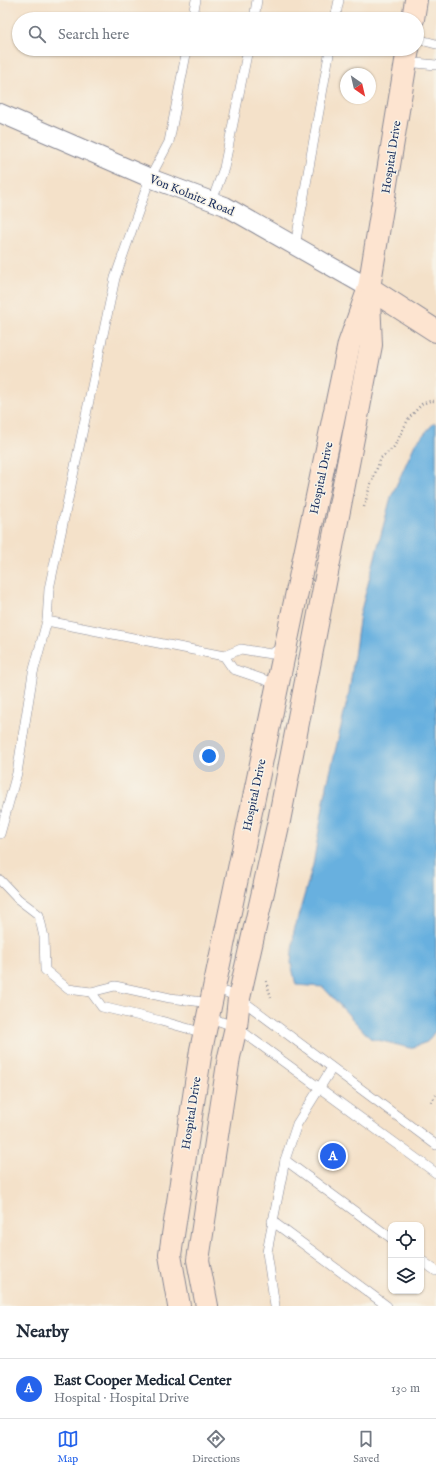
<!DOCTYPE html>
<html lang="en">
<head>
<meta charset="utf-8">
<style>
  :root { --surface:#fff; --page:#f6f6f7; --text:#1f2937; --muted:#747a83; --line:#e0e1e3; --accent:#2563eb }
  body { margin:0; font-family:"IM FELL English",serif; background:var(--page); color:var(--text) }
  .controls { position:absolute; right:12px; bottom:12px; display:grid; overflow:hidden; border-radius:8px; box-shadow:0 1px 3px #0004 }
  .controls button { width:36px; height:36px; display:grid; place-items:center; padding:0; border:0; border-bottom:1px solid var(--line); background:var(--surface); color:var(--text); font:20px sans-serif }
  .compass { position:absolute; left:340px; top:68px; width:36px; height:36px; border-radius:50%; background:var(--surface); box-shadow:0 1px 3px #0004; rotate:146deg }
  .you { position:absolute; left:209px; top:756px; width:14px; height:14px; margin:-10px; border:3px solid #fff; border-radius:50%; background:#1a73e8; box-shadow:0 0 0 6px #1a73e833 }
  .badge { display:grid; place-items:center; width:26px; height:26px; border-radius:50%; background:var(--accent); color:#fff; font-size:13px; font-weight:700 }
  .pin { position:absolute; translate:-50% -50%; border:2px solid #fff; box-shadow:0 1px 4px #0006 }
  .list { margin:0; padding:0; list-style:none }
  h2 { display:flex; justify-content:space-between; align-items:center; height:52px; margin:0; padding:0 16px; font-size:17px }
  h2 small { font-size:13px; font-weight:400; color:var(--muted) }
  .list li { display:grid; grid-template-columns:26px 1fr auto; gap:12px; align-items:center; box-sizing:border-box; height:60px; padding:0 16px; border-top:1px solid var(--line) }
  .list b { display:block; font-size:15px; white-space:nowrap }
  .list p { margin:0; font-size:13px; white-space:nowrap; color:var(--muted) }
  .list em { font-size:13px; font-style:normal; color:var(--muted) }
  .icon { flex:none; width:22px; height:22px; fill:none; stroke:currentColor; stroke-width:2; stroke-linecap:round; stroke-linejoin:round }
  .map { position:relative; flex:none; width:436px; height:1306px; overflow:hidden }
  .search { position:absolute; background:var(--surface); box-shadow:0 1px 3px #0004; left:12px; right:12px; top:12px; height:44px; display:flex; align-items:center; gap:10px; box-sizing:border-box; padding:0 14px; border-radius:22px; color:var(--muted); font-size:15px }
  .sheet { height:112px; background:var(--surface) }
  nav { display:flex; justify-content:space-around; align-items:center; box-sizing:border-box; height:56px; border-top:1px solid var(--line); background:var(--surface); font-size:11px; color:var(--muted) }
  nav a { display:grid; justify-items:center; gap:2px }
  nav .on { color:var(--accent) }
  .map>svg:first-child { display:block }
  .water { fill:#67b0df; stroke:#41709e }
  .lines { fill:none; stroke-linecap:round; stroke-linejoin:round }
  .lane-casing { stroke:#888894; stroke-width:10 }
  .street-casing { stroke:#888894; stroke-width:20 }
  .secondary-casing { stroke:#888894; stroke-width:24 }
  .path { stroke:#888894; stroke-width:2.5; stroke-dasharray:1 3; stroke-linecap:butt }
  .lane { stroke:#fff; stroke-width:9 }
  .street { stroke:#fff; stroke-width:18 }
  .secondary { stroke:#fde4d0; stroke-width:22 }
  .labels { text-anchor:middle; stroke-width:3; stroke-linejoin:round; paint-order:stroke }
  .street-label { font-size:12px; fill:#1b2f5e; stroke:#f7f3e8 }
</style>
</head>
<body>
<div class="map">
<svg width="436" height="1306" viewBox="0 0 436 1306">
  <rect width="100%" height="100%" fill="#f7f3e8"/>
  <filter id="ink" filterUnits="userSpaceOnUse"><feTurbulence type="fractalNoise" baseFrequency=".025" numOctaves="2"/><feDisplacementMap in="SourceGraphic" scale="8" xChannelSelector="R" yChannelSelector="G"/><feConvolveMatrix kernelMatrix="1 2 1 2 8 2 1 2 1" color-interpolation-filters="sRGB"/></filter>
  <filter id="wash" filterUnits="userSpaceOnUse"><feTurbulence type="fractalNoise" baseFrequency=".012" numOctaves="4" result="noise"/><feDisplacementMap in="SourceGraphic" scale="16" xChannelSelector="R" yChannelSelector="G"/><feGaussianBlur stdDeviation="0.9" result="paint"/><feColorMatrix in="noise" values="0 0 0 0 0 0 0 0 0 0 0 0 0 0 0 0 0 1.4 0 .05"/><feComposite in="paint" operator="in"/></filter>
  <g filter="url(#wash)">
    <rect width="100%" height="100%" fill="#f4e1c9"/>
    <path class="water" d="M434 423 436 424V1030L427 1042 410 1048 370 1038 323 987 296 985 291 963 294 931 313 865 326 790 349 693 360 614 391 497 415 444Z"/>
  </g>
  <g filter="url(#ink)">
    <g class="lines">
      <g class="lane-casing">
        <g id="lane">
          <path d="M192 19 196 0"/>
          <path d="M254 19 257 0"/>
          <path d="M335 19 339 0"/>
          <path d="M417 39 436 44"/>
          <path d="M187 49 169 142 150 178 115 278 49 589 47 621 224 656 241 649 271 654 282 647"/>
          <path d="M406 62 436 65"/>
          <path d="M212 201 224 168 248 49"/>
          <path d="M295 246 330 49"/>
          <path d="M224 656 233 669 277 684"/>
          <path d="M0 834 17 773 33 673 47 621"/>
          <path d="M0 880 18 899 39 915 44 937 45 970 68 989 91 992 115 986 170 998 211 1003"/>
          <path d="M214 987 239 998 436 1145"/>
          <path d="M91 992 102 1007 161 1021 204 1033"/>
          <path d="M208 1017 236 1027 436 1173"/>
          <path d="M285 1160 391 1238"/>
          <path d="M272 1221 387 1306"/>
          <path d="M421 1260 436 1271"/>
          <path d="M275 1306 267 1252 285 1160 297 1124 332 1068"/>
        </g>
      </g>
      <g class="street-casing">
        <path id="street" d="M0 113 150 178 225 206 369 288"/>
      </g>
      <g class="secondary-casing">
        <g id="secondary">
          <path d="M413 19 416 0"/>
          <path d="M369 288 436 331"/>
          <path d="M179 1306 170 1255 201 1050 349 344 369 288 408 49"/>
          <path d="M207 1306 198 1260 229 1057 236 1027 239 998 279 821 371 345 369 299"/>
        </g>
      </g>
      <g class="path">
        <path d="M364 507 370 486 381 458 394 447 409 418 422 404 430 401H436"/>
        <path d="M266 981 271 997"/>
        <path d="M431 1102 436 1095"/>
      </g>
      <use href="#lane" class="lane"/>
      <use href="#street" class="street"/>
      <use href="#secondary" class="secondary"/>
    </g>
  </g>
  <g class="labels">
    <g class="street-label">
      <text transform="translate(391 157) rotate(-81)" y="4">Hospital Drive</text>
      <text transform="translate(192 195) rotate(22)" y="4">Von Kolnitz Road</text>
      <text transform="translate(321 478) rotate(-78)" y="4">Hospital Drive</text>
      <text transform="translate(254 795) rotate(-78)" y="4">Hospital Drive</text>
      <text transform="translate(191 1113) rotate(-81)" y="4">Hospital Drive</text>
    </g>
  </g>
</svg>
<div class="controls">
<button><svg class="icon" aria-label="locate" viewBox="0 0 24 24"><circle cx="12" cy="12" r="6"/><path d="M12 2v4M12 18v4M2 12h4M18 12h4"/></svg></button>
<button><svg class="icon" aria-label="layers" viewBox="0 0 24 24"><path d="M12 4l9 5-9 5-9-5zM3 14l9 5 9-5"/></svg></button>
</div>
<svg class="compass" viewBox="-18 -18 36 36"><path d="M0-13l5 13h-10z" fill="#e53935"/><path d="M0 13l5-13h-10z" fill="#747a83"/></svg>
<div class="you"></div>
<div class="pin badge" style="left:333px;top:1156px">A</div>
<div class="search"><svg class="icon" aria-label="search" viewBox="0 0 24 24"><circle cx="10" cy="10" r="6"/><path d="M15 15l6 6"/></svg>Search here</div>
</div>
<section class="sheet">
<h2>Nearby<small></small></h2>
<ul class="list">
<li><span class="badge">A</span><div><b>East Cooper Medical Center</b><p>Hospital · Hospital Drive</p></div><em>130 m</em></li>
</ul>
</section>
<nav>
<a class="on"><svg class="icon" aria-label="map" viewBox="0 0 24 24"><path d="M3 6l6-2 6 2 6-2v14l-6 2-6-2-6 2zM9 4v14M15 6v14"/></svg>Map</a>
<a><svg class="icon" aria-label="directions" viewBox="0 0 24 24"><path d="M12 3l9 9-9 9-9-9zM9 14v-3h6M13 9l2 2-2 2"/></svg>Directions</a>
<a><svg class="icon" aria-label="saved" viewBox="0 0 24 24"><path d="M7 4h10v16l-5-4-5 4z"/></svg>Saved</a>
</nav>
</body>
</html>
